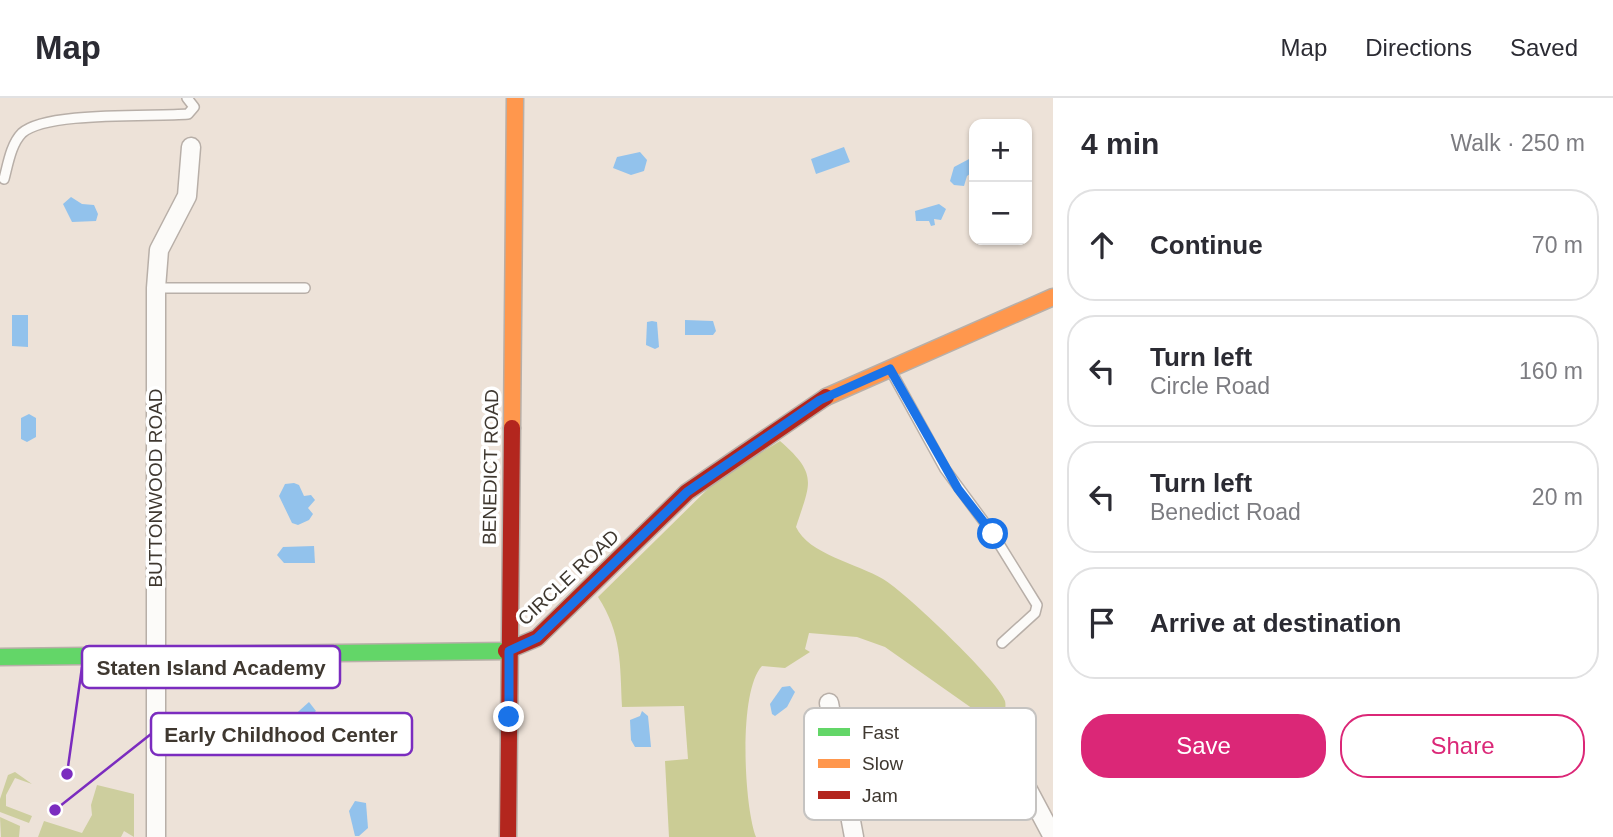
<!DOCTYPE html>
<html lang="en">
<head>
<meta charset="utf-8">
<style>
  :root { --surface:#fff; --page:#f7f7f7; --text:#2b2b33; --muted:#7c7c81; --line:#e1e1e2; --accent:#db2777 }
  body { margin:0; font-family:Arial,sans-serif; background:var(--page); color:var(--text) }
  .controls { position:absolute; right:21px; top:21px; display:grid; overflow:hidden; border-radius:14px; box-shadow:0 2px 5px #0004 }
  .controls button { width:63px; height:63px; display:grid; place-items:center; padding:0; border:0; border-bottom:2px solid var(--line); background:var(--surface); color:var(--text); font:35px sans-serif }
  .stop { position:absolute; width:21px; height:21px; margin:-16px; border:5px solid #1a73e8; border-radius:50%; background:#fff }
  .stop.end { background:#1a73e8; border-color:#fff; box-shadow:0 2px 7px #0008 }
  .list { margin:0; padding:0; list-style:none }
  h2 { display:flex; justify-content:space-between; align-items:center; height:91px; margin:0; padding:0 28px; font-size:30px }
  h2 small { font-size:23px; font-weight:400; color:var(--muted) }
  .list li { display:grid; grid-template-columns:46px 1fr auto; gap:21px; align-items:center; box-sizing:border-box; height:112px; margin:0 14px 14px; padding:0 14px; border:2px solid var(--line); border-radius:28px }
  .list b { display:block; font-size:26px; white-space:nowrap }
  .list p { margin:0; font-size:23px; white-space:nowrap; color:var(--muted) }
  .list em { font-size:23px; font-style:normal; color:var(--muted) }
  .actions { display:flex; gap:14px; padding:21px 28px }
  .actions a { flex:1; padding:16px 0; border:2px solid var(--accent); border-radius:28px; text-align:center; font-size:24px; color:var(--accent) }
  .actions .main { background:var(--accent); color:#fff }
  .icon { flex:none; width:38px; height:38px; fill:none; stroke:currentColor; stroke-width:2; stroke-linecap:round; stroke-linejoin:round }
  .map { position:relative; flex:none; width:1053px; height:739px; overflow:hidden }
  header { display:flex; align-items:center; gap:42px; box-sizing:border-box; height:98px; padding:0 35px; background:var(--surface); border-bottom:2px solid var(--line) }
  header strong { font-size:33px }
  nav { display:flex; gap:38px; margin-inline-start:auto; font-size:24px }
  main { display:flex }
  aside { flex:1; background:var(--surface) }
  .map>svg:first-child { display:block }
  .green { fill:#cdce9e }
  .forest { fill:#cbcc95 }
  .water { fill:#92c2ec }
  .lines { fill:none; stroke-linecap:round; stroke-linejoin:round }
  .lane-casing { stroke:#b8afa8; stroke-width:12 }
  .street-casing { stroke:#b8afa8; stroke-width:21 }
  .fast-casing { stroke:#b8afa8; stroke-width:19 }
  .slow-casing { stroke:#b8afa8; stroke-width:19 }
  .jam-casing { stroke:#b8afa8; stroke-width:19 }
  .lane { stroke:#fcfbf9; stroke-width:9 }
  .street { stroke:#fcfbf9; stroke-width:18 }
  .fast { stroke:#63d668; stroke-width:16 }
  .slow { stroke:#ff974d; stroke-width:16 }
  .jam { stroke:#b3261e; stroke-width:16 }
  .route { stroke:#1a73e8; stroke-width:9 }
  .labels { text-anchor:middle; stroke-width:7; stroke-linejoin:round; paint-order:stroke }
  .street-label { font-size:19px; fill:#3f3830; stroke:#fff }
  .key { fill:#fff; stroke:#c5c3c1; stroke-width:2 }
  .key-label { font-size:19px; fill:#3f3830 }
  .leader { fill:none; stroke:#7b2cbf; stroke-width:2.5 }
  .callout-dot { fill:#7b2cbf; stroke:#fff; stroke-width:2.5 }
  .callout { fill:#fff; stroke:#7b2cbf; stroke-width:2.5 }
  .callout-label { font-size:21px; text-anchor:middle; font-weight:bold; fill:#3f3830 }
</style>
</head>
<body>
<header>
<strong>Map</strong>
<nav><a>Map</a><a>Directions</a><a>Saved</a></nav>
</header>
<main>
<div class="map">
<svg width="1053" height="739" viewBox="0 0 1053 739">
  <rect width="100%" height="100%" fill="#ede2d8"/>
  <g class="green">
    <path d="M15 674 32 686 15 680 6 697V708L32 718 29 725 0 714V701L8 677Z"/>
    <path d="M97 687 134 696V739L124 733 121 739H38L44 723 82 735 92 717 91 707Z"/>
    <path d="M0 719 20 728 19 739H1Z"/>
  </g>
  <path class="forest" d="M780 343C819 377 810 385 796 429 808 456 858 466 883 481 905 494 998 582 1005 603 1006 607 1005 611 1005 614L1000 620 983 618 885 549 857 539 809 535 805 551 810 554 785 570 762 568C738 593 744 708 756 739H669L665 663 688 661 684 608 622 609C620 566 622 536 598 499L719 380Z"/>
  <g class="water">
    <path d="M844 49 850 64 816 76 811 61Z"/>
    <path d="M640 54 647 62 644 73 631 77 613 70 617 59Z"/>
    <path d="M971 60 974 62V73L967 78 964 88 954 87 950 83 954 69Z"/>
    <path d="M71 99 82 106 94 107 98 116 96 123 72 124 63 106Z"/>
    <path d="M939 106 946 111 941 122 934 121 935 127 931 128 929 123H916L915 113Z"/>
    <path d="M12 217H28V249L12 248Z"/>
    <path d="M685 222 713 223 716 233 713 237H685Z"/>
    <path d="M652 223 657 224 659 249 655 251 646 247 647 224Z"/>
    <path d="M29 316 36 320V339L27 344 21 341V320Z"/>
    <path d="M294 385 299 387 304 398 311 397 315 402 308 410 313 416 309 422 298 427 292 425 279 398 285 386Z"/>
    <path d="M314 448 315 465H284L277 457 283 449Z"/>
    <path d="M790 588 795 594 787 609 775 618 772 616 770 606 782 589Z"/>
    <path d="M309 604 316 613 297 630 290 621Z"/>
    <path d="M642 613 648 618 651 649H635L631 642 630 622 640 618Z"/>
    <path d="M355 703 366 705 368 730 359 738H355L349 713Z"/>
  </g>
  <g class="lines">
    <g class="lane-casing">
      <g id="lane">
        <path d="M4 81C8 66 11 46 22 35 46 13 152 19 188 16L194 9 187 0"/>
        <path d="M156 190H305"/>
        <path d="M891 273 945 371 993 436 1037 507 1035 515 1002 545"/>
      </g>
    </g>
    <g class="street-casing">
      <g id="street">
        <path d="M829 605 854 739"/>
        <path d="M1019 675 1053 739"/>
        <path d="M156 739V190L159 152 187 98 191 49"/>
      </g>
    </g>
    <g class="fast-casing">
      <path id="fast" d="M0 559 506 553"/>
    </g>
    <g class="slow-casing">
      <g id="slow">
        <path d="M826 299 1053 199"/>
        <path d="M512 330 515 0"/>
      </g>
    </g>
    <g class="jam-casing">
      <g id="jam">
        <path d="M506 553 537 540 687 394 826 299"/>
        <path d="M508 739 512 330"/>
      </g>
    </g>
    <use href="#lane" class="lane"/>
    <use href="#street" class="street"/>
    <use href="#fast" class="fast"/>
    <use href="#slow" class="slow"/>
    <use href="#jam" class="jam"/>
  </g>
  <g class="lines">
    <path class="route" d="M509 619V553L537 540 687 394 820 302 890 271 958 391 993 436"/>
  </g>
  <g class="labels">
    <g class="street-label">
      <text transform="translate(490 369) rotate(-89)" y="7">BENEDICT ROAD</text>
      <text transform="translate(155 390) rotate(-90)" y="7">BUTTONWOOD ROAD</text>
      <text transform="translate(568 479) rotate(-43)" y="7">CIRCLE ROAD</text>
    </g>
  </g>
  <rect x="804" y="610" width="232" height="112" rx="10" class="key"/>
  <rect x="818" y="630" width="32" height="8" fill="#63d668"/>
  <rect x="818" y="661" width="32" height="9" fill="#ff974d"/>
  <rect x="818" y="693" width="32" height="8" fill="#b3261e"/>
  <g class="key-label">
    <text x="862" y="641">Fast</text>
    <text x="862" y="672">Slow</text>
    <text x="862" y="704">Jam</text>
  </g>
  <path class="leader" d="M67 676L82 569M55 712L151 636"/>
  <g class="callout-dot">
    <circle cx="67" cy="676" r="7"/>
    <circle cx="55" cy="712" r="7"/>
  </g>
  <g class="callout">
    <rect x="82" y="548" width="258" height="42" rx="7"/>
    <rect x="151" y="615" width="261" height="42" rx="7"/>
  </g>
  <g class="callout-label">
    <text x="211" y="577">Staten Island Academy</text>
    <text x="281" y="644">Early Childhood Center</text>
  </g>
</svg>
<div class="controls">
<button>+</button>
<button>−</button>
</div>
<div class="stop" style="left:993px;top:436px"></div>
<div class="stop end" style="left:509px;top:619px"></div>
</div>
<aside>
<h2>4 min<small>Walk · 250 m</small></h2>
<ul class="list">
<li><svg class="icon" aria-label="ahead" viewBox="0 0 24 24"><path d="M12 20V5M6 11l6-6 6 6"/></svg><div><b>Continue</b></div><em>70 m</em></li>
<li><svg class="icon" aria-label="left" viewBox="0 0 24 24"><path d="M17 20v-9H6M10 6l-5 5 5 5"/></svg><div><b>Turn left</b><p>Circle Road</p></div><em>160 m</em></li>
<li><svg class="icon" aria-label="left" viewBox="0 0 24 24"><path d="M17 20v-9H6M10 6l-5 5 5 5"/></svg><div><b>Turn left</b><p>Benedict Road</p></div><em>20 m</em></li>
<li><svg class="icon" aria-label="arrive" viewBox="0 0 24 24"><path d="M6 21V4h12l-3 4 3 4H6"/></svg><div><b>Arrive at destination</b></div></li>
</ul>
<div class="actions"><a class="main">Save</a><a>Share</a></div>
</aside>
</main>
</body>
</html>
